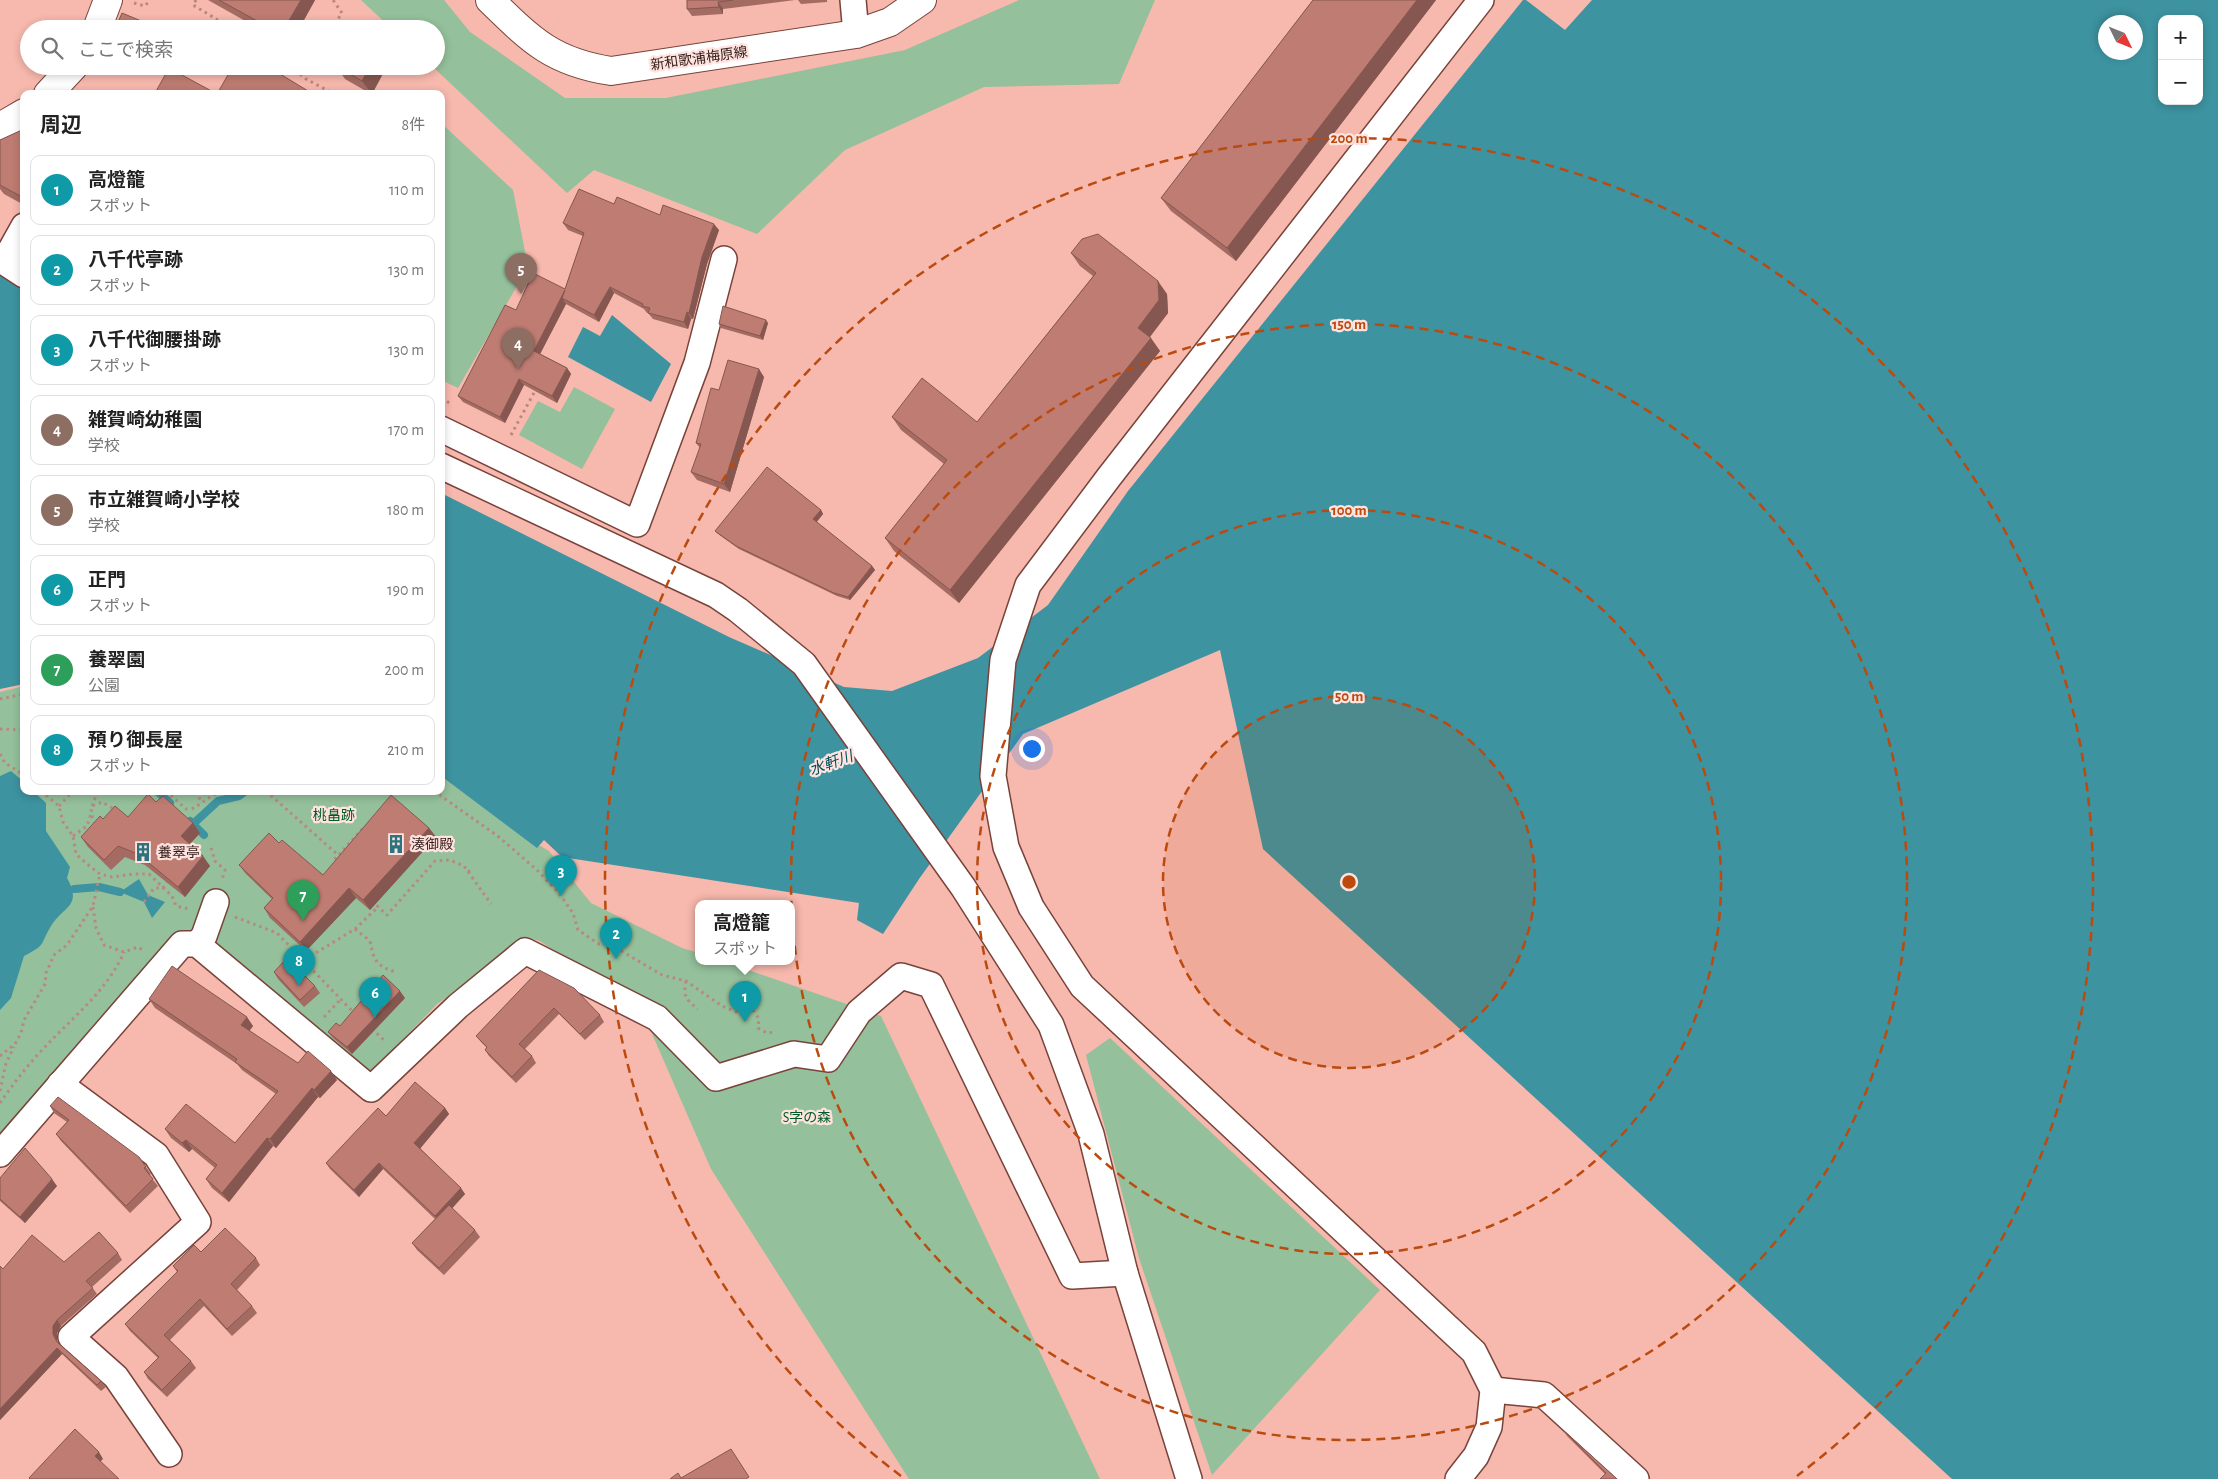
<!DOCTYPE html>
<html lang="ja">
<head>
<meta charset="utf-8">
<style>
  :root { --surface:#fff; --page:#f6f6f6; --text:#222; --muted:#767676; --line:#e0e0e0; --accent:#111827 }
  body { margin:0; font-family:"Alegreya Sans","Noto Sans JP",sans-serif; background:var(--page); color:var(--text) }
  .controls { position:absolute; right:15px; top:15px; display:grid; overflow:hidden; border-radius:10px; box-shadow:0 2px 8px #0003 }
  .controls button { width:45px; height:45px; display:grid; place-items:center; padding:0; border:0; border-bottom:1px solid var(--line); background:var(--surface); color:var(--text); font:25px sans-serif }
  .compass { position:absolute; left:2098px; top:15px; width:45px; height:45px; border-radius:50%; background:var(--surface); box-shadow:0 2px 8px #0003; rotate:133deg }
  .you { position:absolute; left:1031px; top:748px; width:18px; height:18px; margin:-12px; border:4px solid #fff; border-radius:50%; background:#1a73e8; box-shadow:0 0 0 8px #1a73e833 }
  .badge { display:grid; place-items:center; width:32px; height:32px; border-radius:50%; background:var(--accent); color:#fff; font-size:16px; font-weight:700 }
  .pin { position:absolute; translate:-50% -41px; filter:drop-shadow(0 1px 2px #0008) }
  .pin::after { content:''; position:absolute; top:26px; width:18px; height:15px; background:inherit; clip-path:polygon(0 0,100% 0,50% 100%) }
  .popup { position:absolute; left:695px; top:900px; width:100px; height:65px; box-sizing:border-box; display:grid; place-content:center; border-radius:10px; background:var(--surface); filter:drop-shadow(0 1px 4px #0005); font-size:16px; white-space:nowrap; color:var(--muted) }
  .popup b { font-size:19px; color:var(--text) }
  .popup::after { content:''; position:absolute; left:50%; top:100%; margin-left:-10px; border:10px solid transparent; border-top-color:var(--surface) }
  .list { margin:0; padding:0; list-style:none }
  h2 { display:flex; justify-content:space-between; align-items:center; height:65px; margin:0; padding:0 20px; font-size:21px }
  h2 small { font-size:16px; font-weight:400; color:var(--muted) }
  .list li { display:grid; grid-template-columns:32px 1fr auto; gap:15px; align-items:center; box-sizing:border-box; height:70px; margin:0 10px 10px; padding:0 10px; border:1px solid var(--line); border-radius:10px }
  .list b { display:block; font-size:19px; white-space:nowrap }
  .list p { margin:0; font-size:16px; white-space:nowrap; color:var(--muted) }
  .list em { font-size:16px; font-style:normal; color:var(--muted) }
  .icon { flex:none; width:28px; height:28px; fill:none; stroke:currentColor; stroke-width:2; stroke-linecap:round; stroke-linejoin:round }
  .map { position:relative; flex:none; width:2218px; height:1479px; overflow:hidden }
  .search { position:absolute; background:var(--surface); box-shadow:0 2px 8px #0003; left:20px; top:20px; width:425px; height:55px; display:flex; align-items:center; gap:12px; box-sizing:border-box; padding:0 18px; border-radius:28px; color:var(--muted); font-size:19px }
  .panel { position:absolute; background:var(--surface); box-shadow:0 2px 8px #0003; left:20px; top:90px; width:425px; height:705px; border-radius:10px }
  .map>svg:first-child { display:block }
  .green { fill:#94c09b }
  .water { fill:#3d93a0; fill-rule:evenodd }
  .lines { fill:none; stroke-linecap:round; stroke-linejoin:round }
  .stream { stroke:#3d93a0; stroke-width:8 }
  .minor-casing { stroke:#78433b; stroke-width:28 }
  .major-casing { stroke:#78433b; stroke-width:30 }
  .path { stroke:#ba877e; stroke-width:3; stroke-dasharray:2.5 4; stroke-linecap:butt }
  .minor { stroke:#fff; stroke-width:25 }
  .major { stroke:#fff; stroke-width:28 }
  .wall { fill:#a36b62 }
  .shaded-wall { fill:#855750 }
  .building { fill:#be7c72; stroke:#855750 }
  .ring { fill:none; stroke:#bb4a0f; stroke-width:2.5; stroke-dasharray:9 6 }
  .labels { text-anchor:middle; stroke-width:4.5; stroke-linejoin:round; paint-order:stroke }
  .street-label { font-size:14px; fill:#331c18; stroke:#fee3df }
  .park-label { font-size:14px; fill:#015a25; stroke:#fee3df }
  .poi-label { font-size:14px; fill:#331c18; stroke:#fee3df; text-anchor:start }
  .water-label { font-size:15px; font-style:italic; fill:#004e58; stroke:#fee3df }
  .centre { fill:#bb4a0f; stroke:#fee3df; stroke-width:2.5 }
  .ring-label { font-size:15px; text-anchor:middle; font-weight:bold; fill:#bb4a0f; stroke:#fee3df; stroke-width:4.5; stroke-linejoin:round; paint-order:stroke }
</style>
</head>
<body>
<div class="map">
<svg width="2218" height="1479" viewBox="0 0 2218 1479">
  <rect width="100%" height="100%" fill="#f7b8ad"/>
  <g class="green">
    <path d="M361 0H444L470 32 565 98H666L905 50 1019 0H1155L1119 84 984 87 845 150 757 234 594 170 567 193 432 66H436V29H392Z"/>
    <path d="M441 123 513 190 528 267 458 388 441 380Z"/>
    <path d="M574 387 615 409 582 469 519 435 538 401 560 412Z"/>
    <path d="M24 686V791H441V776L515 831 549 851 591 903 682 948 699 953V961H722L881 1016 1100 1479H909L711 1169 636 997 563 957 540 941 529 938 437 1004 370 1074 197 930 0 1140V692Z"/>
    <path d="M1110 1038 1380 1290 1212 1475 1139 1258 1086 1055Z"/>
  </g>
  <g class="water">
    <path d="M1523 0H1526L1565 30 1592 0H2218V1479H1952L1263 849 1220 650 1023 734 919 879 883 934 857 920 859 903 562 857 544 840 537 848 441 776V493L729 637 844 687 892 691 978 658 1048 605 1128 491ZM2162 19H2199V101H2162ZM2106 22H2136V52H2106Z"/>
    <path d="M0 272 24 284V684L0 689Z"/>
    <path d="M612 315 671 364 651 402 568 357 583 327 600 336Z"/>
    <path d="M11 771 24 782V791H33L46 803V831L70 867 67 878C83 907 63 906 51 926 39 946 47 944 24 956L11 998 0 1010V776Z"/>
    <path d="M139 879 148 895 165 902 152 918 144 902 120 892Z"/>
  </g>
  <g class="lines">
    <g class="stream">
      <path d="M157 791 170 803"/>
      <path d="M190 821 204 835"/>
      <path d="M193 824 218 801 239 796 246 791"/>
      <path d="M74 889 99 887 120 892"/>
    </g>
    <g class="minor-casing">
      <g id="minor">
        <path d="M853 0 856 34"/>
        <path d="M0 256 4 262 24 275"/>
        <path d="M0 261 4 262 24 226"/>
        <path d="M441 429 637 524 697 363 724 259"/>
        <path d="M441 466 716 595 738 610 804 664 963 887 1051 1025 1091 1134 1125 1273 1189 1479"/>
        <path d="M197 944 204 936 216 902"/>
        <path d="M60 1084 156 1155 198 1222 71 1337 116 1377 169 1454"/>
        <path d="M0 1154 182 944H197L371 1089 458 1006 525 951 657 1018 716 1078 794 1054 828 1059 859 1012 901 976 931 985 1072 1276 1125 1273"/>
        <path d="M1493 1390 1544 1395 1636 1479"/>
        <path d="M1458 1479 1476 1456 1489 1427 1493 1390 1474 1352 1082 986 1031 907 1006 847 993 776 1003 660 1028 585 1109 477 1481 0"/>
      </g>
    </g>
    <g class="major-casing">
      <g id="major">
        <path d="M490 0C531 40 552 62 611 71L856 34 890 22 922 0"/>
        <path d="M97 29 108 0"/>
        <path d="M48 94 74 66"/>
        <path d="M0 127 24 113"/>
      </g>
    </g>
    <g class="path">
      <path d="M196 0 193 5 233 29"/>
      <path d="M134 3 145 6 150 0"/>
      <path d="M331 29 342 13 333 0"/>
      <path d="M290 66 306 79 334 94"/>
      <path d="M300 75 306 66"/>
      <path d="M441 399 452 404"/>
      <path d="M511 435 535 391"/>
      <path d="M0 699 24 694"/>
      <path d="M0 729 24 730"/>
      <path d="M0 754 5 763 24 775"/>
      <path d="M41 791 59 806 63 822 73 836 76 854 87 864 100 874 112 877 133 874H149L172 896 176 906 189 909"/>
      <path d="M166 791 186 809 194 808 213 795 229 791"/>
      <path d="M197 791 201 803"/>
      <path d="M266 791 338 855"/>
      <path d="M434 791 499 837 538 871 561 896 573 913 578 930 599 944 608 943 662 975 686 981 722 1006 741 1014 753 1010 759 1019 758 1028 767 1033 775 1032"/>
      <path d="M59 806 73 791"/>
      <path d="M92 806 98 791"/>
      <path d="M95 824 91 813 92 806 102 802 114 809"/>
      <path d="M73 836 87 826 91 814"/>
      <path d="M211 848 215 861 225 870 222 880"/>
      <path d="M336 864 333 861 365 826"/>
      <path d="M468 872 473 868"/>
      <path d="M372 901 387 915 435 861 450 860 464 866 491 904"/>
      <path d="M144 902 154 888H163L167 882"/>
      <path d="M93 907 96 928 104 945 124 952 138 947 144 951"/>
      <path d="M235 917 277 933 354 1013"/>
      <path d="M355 929 370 941C374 961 376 966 396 972"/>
      <path d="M297 952 314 954 355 929 378 907"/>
      <path d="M686 981C683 996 686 1000 698 1009"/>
      <path d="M324 1017 341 999"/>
      <path d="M372 1029 386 1042"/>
      <path d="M0 1056 15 1044 21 1033 24 1020 45 984 46 973 54 955 67 945 93 906 100 874"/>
      <path d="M0 1091 6 1063 14 1047"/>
      <path d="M0 1103C13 1084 27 1066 43 1049 71 1019 108 990 124 952"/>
    </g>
    <use href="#minor" class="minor"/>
    <use href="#major" class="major"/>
  </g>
  <g class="wall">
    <path d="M208 0H315L299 29 256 27Z"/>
    <path d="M687 0H795L723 9V14L692 16 687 9Z"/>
    <path d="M798 0H827V2L801 4Z"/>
    <path d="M1313 0H1436L1236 261 1171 211 1161 198Z"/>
    <path d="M336 66H387L372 94H371L345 79Z"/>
    <path d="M24 129V205L4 194 0 189V140Z"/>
    <path d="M614 204 719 230 707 264 693 319H691L688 329 653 319 648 313H647L644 309 614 293 599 322 566 304 540 354 567 368 571 374 557 403 524 385 505 423 463 402 458 396 516 310 565 289 583 236 568 230 563 223Z"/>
    <path d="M1071 253 1167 294 1168 313 1149 337 1160 351 959 603 894 551 885 538 944 464 901 430 892 417 977 422 1093 276 1080 266Z"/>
    <path d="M768 323 763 340 721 328 719 324Z"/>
    <path d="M764 377 730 492 697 480 691 472 700 448 696 443 719 390Z"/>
    <path d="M821 510 823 514 816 522 872 566 875 570 850 600 837 596 739 549 718 534 715 531Z"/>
    <path d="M156 802 193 823 200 833 190 844 210 866 185 897 145 865 125 857 111 870 88 847 81 837 103 819 128 817Z"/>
    <path d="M429 828 436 837 370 910 356 898 306 951 270 918 264 908 272 899 246 874 239 865 279 843 323 875Z"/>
    <path d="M539 970 600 1015 604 1022 585 1040 559 1014 525 1049 532 1056 536 1063 516 1083 489 1056 485 1050 487 1048 481 1042 476 1036Z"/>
    <path d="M274 972 315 986 320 993 304 1007 278 979Z"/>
    <path d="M405 998 352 1054 333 1038 328 1032Z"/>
    <path d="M149 999 253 1026 249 1031 298 1063 337 1080 320 1098 318 1097 276 1148 273 1146 229 1202 212 1188 206 1179 215 1168 192 1149 189 1152 171 1138 165 1129 235 1143 276 1094 242 1070 237 1064 155 1008Z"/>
    <path d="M50 1106 139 1157 151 1174 149 1175 158 1186 130 1213 61 1141 56 1134 67 1122 54 1113Z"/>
    <path d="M445 1108 449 1114 420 1148 465 1194 452 1208 475 1230 480 1237 444 1275 417 1250 412 1243 435 1219 383 1169 359 1197 330 1169 326 1163 386 1116Z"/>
    <path d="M0 1178 57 1186 25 1223 0 1201Z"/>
    <path d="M201 1252 256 1258 260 1265 237 1290 252 1306 257 1313 232 1336 204 1306 170 1340 191 1361 196 1368 167 1397 148 1379 144 1372 158 1358 130 1331 125 1324 177 1272 173 1266Z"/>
    <path d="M118 1253 122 1260 92 1287 97 1294 61 1326 57 1333V1341L58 1343 101 1381 106 1387 101 1391 62 1354 0 1420 3 1269 64 1262Z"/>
    <path d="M1564 1431 1617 1479 1605 1474 1567 1436Z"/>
  </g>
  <g class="shaded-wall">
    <path d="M301 0H315L299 29H284Z"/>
    <path d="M1417 0H1436L1236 261 1227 248Z"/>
    <path d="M718 2 723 9V14L719 7Z"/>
    <path d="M146 23 150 29H143Z"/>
    <path d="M265 66H277L272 76Z"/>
    <path d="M370 66H387L372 94 362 81Z"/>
    <path d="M714 224 719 230 707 264 693 319 689 313 702 257Z"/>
    <path d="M1158 281 1167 294 1168 313 1147 341 1138 328Z"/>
    <path d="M610 287 614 293 599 322 594 315Z"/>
    <path d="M565 290 562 298 566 304 538 358 534 351Z"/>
    <path d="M687 312 691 319 688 329 684 322Z"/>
    <path d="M766 320 768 323 763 340 760 336Z"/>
    <path d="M1151 338 1160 351 959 603 950 590Z"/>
    <path d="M567 368 571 374 557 403 552 396Z"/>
    <path d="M759 369 764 377 730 492 724 484Z"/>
    <path d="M519 379 524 385 505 423 500 417Z"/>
    <path d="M821 510 823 514 816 523 813 519Z"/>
    <path d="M872 566 875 570 850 600 848 597Z"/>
    <path d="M193 823 200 833 188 846 181 836Z"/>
    <path d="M429 828 436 837 370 910 363 900Z"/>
    <path d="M203 856 210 866 185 897 178 887Z"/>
    <path d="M349 888 356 898 306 951 300 942Z"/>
    <path d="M400 991 405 998 352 1054 347 1047Z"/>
    <path d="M247 1017 253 1026 247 1034 241 1025Z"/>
    <path d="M331 1071 337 1080 320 1098 314 1090Z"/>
    <path d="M312 1088 318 1097 276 1148 270 1139Z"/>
    <path d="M445 1108 449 1114 419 1150 414 1143Z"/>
    <path d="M267 1138 273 1146 229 1202 222 1193Z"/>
    <path d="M186 1140 192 1149 189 1152 182 1143Z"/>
    <path d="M379 1163 383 1169 359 1197 354 1190Z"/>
    <path d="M52 1179 57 1186 25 1223 20 1217Z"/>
    <path d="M461 1188 465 1194 439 1223 435 1216Z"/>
    <path d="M57 1320 61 1326 57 1333V1341L61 1348 53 1334V1326Z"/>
    <path d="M57 1348 62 1354 0 1420V1409Z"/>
    <path d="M99 1452 103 1459 99 1463 95 1456Z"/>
  </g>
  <g class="building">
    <path d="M219 0H301L284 29H255L259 22Z"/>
    <path d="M687 0H733L718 2 719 7 687 9Z"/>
    <path d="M1313 0H1417L1227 248 1161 198Z"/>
    <path d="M122 13 146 23 143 29H115Z"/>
    <path d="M233 66H267L313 94H217Z"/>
    <path d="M337 66H370L362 81Z"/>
    <path d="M169 68 217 94H157L155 93Z"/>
    <path d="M24 129V198L0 185V140Z"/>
    <path d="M579 189 614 204 617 197 660 215 663 205 714 224 702 257 689 313 687 312 684 322 648 313 650 308 642 306 643 304 610 287 594 315 562 298 565 290 534 351 567 368 552 396 519 379 500 417 458 396 505 305 516 310 533 273 565 289 584 233 563 223Z"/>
    <path d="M1098 234 1158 281 1159 300 1138 328 1151 338 950 590 885 538 947 460 892 417 922 378 977 422 1096 273 1071 253 1082 239Z"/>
    <path d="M723 306 766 320 760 336 719 324Z"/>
    <path d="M728 360 759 369 724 484 691 472 701 444 696 443 711 388 719 390Z"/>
    <path d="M767 467 821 510 813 519 872 566 848 597 834 593 736 546 715 531Z"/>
    <path d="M148 794 156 802 163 796 193 823 181 836 203 856 178 887 138 854 118 846 104 860 81 837 100 816 103 819 115 806 128 817Z"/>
    <path d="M391 795 429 828 363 900 349 888 300 942 264 908 273 898 239 865 269 833 279 843 282 840 323 875Z"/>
    <path d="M287 958 315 986 300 1000 274 972Z"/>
    <path d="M172 966 247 1017 241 1025 298 1063 308 1051 331 1071 314 1090 312 1088 270 1139 267 1138 222 1193 206 1179 217 1165 186 1140 182 1143 165 1129 186 1104 235 1143 278 1091 235 1062 237 1059 149 999Z"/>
    <path d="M539 970 574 988 600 1015 580 1034 554 1008 519 1044 532 1056 512 1077 485 1050 487 1047 476 1036Z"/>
    <path d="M383 975 400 991 347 1047 328 1032 336 1023 340 1026Z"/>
    <path d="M415 1082 445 1108 414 1143 461 1188 435 1216 379 1163 354 1190 326 1163 378 1108 386 1116Z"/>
    <path d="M58 1097 139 1157 146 1167 144 1168 153 1179 126 1206 56 1134 69 1120 50 1106Z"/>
    <path d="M25 1148 52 1179 20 1217 0 1199V1178Z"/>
    <path d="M449 1205 475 1230 439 1268 412 1243Z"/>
    <path d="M225 1228 256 1258 231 1284 252 1306 227 1329 200 1299 164 1335 191 1361 162 1390 144 1372 159 1357 125 1324 178 1271 173 1266 194 1245 201 1252Z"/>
    <path d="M99 1232 118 1253 86 1281 93 1288 57 1320 53 1326V1334L57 1342 101 1381 97 1385 57 1348 0 1409V1266L3 1269 32 1235 64 1262Z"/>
    <path d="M75 1429 99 1452 95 1456 119 1479H30L29 1478Z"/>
    <path d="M1564 1431 1617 1479H1600L1606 1473Z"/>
    <path d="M731 1449 749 1477 746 1479H670L678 1473 681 1478Z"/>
  </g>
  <circle cx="1349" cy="882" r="186" fill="#bb4a0f" fill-opacity=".12"/>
  <g class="ring">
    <circle cx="1349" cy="882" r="186"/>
    <circle cx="1349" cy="882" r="372"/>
    <circle cx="1349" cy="882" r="558"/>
    <path d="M901 1476A744 744 0 1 1 1797 1476"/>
  </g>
  <defs>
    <g id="building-bare" transform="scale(1.5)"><path d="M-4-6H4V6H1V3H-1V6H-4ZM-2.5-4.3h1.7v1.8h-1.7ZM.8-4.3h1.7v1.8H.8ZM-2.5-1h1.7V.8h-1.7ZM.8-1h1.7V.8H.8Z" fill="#2b737e" stroke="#fee3df" stroke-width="2.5" paint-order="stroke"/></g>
  </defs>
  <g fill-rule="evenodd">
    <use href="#building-bare" x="396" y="844"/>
    <use href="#building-bare" x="143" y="852"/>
  </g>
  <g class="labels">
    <g class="street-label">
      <text transform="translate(699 58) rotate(-8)" y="5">新和歌浦梅原線</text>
    </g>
    <g class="park-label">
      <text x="334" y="820">桃畠跡</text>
      <text x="807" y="1122">S字の森</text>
    </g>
    <g class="poi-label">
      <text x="411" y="849">湊御殿</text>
      <text x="158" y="857">養翠亭</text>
    </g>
    <g class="water-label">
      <text transform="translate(831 763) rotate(-20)" y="5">水軒川</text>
    </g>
  </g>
  <circle cx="1349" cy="882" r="8" class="centre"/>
  <g class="ring-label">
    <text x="1349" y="143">200 m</text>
    <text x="1349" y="329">150 m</text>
    <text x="1349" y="515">100 m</text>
    <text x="1349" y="701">50 m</text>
  </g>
</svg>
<div class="controls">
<button>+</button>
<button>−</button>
</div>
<svg class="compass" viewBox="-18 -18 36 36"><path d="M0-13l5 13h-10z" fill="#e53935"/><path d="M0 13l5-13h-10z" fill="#767676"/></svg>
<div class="you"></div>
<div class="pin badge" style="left:745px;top:1022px;background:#0f9aa8">1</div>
<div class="popup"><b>高燈籠</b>スポット</div>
<div class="pin badge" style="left:616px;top:959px;background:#0f9aa8">2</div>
<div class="pin badge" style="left:561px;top:896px;background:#0f9aa8">3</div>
<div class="pin badge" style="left:518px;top:369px;background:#8d6e63">4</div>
<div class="pin badge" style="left:521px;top:294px;background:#8d6e63">5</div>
<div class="pin badge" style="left:375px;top:1018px;background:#0f9aa8">6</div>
<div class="pin badge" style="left:303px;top:921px;background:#2e9e5b">7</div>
<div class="pin badge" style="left:299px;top:986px;background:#0f9aa8">8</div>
<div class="search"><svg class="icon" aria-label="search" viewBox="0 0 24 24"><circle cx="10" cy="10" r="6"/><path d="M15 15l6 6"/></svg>ここで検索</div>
<section class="panel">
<h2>周辺<small>8件</small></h2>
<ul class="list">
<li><span class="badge" style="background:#0f9aa8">1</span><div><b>高燈籠</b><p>スポット</p></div><em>110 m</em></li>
<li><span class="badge" style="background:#0f9aa8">2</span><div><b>八千代亭跡</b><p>スポット</p></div><em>130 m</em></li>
<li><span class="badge" style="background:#0f9aa8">3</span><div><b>八千代御腰掛跡</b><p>スポット</p></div><em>130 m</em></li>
<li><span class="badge" style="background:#8d6e63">4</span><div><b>雑賀崎幼稚園</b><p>学校</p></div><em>170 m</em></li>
<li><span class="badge" style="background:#8d6e63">5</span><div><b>市立雑賀崎小学校</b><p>学校</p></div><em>180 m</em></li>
<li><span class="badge" style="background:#0f9aa8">6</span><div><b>正門</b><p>スポット</p></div><em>190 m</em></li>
<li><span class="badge" style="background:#2e9e5b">7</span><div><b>養翠園</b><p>公園</p></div><em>200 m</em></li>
<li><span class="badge" style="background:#0f9aa8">8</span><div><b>預り御長屋</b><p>スポット</p></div><em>210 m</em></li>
</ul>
</section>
</div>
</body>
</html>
